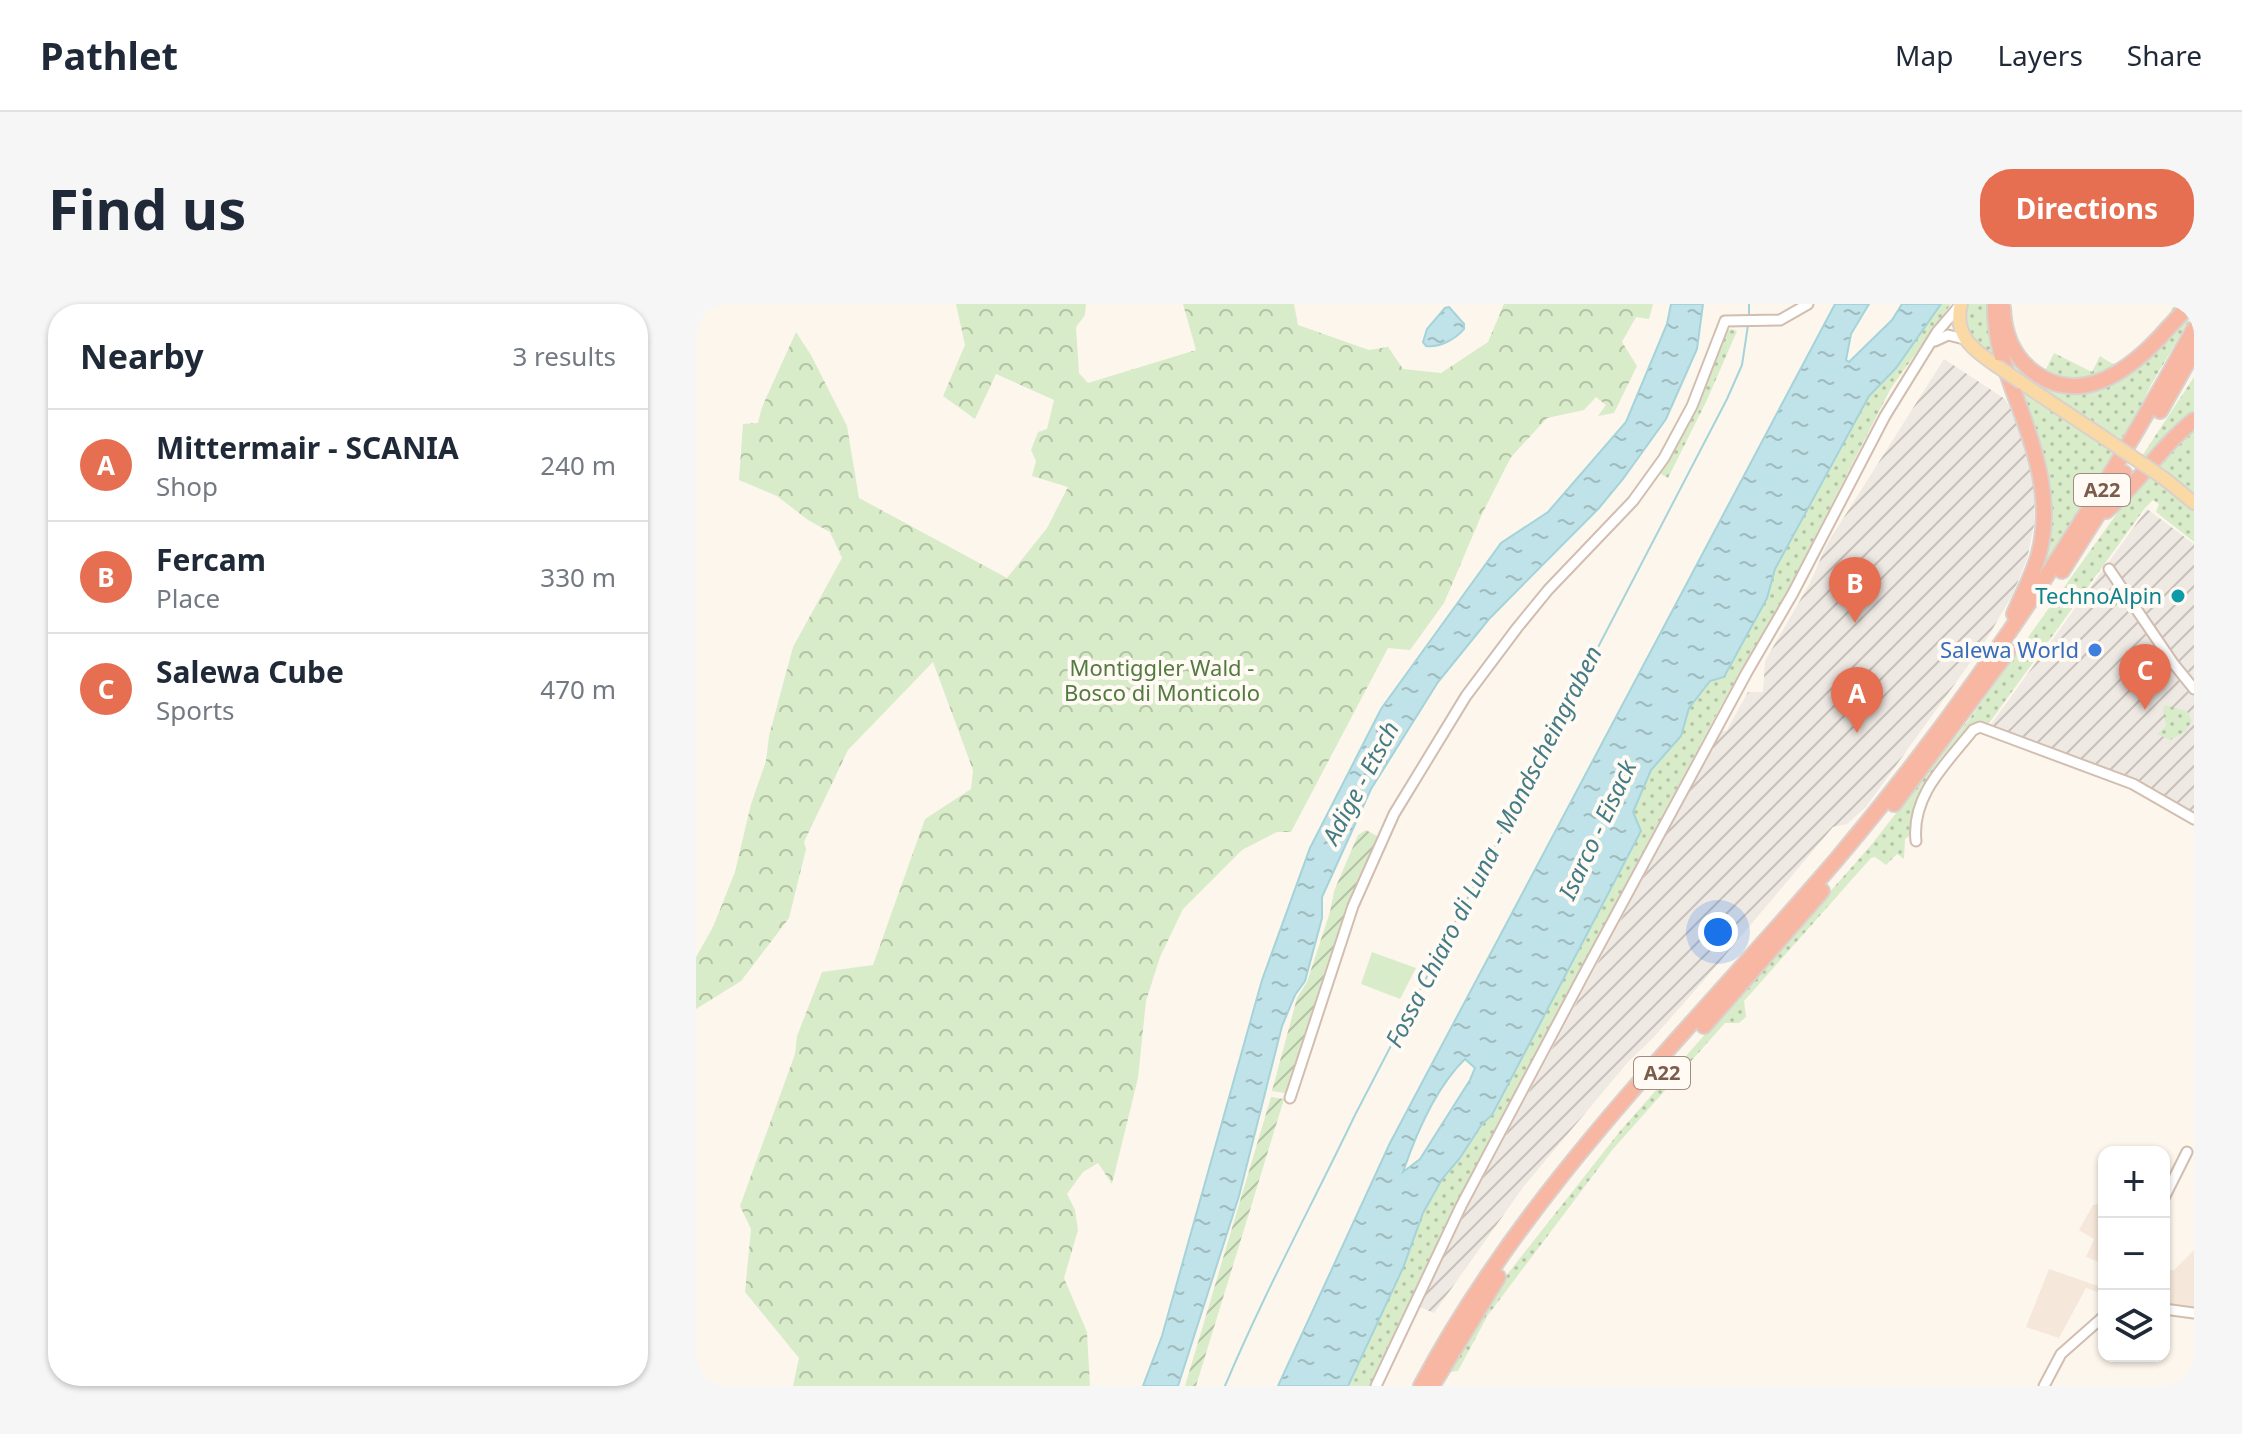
<!DOCTYPE html>
<html lang="en">
<head>
<meta charset="utf-8">
<style>
  :root { --surface:#fff; --page:#f6f6f7; --text:#1f2937; --muted:#747a83; --line:#e0e1e3; --accent:#e76f51 }
  body { margin:0; font-family:"Noto Sans",sans-serif; background:var(--page); color:var(--text) }
  .controls { position:absolute; right:24px; bottom:24px; display:grid; overflow:hidden; border-radius:16px; box-shadow:0 2px 6px #0004 }
  .controls button { width:72px; height:72px; display:grid; place-items:center; padding:0; border:0; border-bottom:2px solid var(--line); background:var(--surface); color:var(--text); font:40px sans-serif }
  .you { position:absolute; left:1022px; top:628px; width:28px; height:28px; margin:-20px; border:6px solid #fff; border-radius:50%; background:#1a73e8; box-shadow:0 0 0 12px #1a73e833 }
  .badge { display:grid; place-items:center; width:52px; height:52px; border-radius:50%; background:var(--accent); color:#fff; font-size:26px; font-weight:700 }
  .pin { position:absolute; translate:-50% -66px; filter:drop-shadow(0 2px 4px #0008) }
  .pin::after { content:''; position:absolute; top:42px; width:28px; height:24px; background:inherit; clip-path:polygon(0 0,100% 0,50% 100%) }
  .list { margin:0; padding:0; list-style:none }
  h2 { display:flex; justify-content:space-between; align-items:center; height:104px; margin:0; padding:0 32px; font-size:34px }
  h2 small { font-size:26px; font-weight:400; color:var(--muted) }
  .list li { display:grid; grid-template-columns:52px 1fr auto; gap:24px; align-items:center; box-sizing:border-box; height:112px; padding:0 32px; border-top:2px solid var(--line) }
  .list b { display:block; font-size:30px; white-space:nowrap }
  .list p { margin:0; font-size:26px; white-space:nowrap; color:var(--muted) }
  .list em { font-size:26px; font-style:normal; color:var(--muted) }
  .icon { flex:none; width:44px; height:44px; fill:none; stroke:currentColor; stroke-width:2; stroke-linecap:round; stroke-linejoin:round }
  .map { position:relative; flex:none; width:1498px; height:1082px; overflow:hidden; border-radius:32px }
  header { display:flex; align-items:center; gap:48px; box-sizing:border-box; height:112px; padding:0 40px; background:var(--surface); border-bottom:2px solid var(--line) }
  header strong { font-size:38px }
  nav { display:flex; gap:44px; margin-inline-start:auto; font-size:28px }
  .intro { display:flex; align-items:center; justify-content:space-between; box-sizing:border-box; height:192px; padding:0 48px }
  h1 { margin:0; font-size:56px }
  .button { padding:20px 36px; border-radius:32px; background:var(--accent); color:#fff; font-size:28px; font-weight:700 }
  main { display:flex; gap:48px; padding:0 48px }
  aside { flex:1; background:var(--surface); border-radius:32px; box-shadow:0 2px 6px #0004 }
  .map>svg:first-child { display:block }
  .residential { fill:#f5e8da }
  .industrial { fill:url(#industrial-furrows) }
  .grass { fill:url(#grass-dots) }
  .forest { fill:url(#forest-crowns) }
  .garden { fill:url(#garden-furrows) }
  .pitch { fill:#d8ecc9 }
  .water { fill:url(#water-ripples); stroke:#a5d3da; stroke-width:2; fill-rule:evenodd }
  .lines { fill:none; stroke-linecap:round; stroke-linejoin:round }
  .stream { stroke:#a5d3da; stroke-width:2 }
  .minor-casing { stroke:#d1beb0; stroke-width:13 }
  .major-casing { stroke:#dad1cd; stroke-width:16 }
  .highway-casing { stroke:#dad1cd; stroke-width:18 }
  .minor { stroke:#fff; stroke-width:9 }
  .major { stroke:#fbd9a5; stroke-width:12 }
  .highway { stroke:#f7b7a3; stroke-width:14 }
  .major-bridge-casing { stroke:#dad1cd; stroke-width:16; stroke-linecap:butt }
  .major-bridge { stroke:#fbd9a5; stroke-width:12 }
  .culture-dot { fill:#0f9aa8; stroke:#fffaf3; stroke-width:3 }
  .shop-dot { fill:#3f7fe0; stroke:#fffaf3; stroke-width:3 }
  .labels { text-anchor:middle; stroke-width:8; stroke-linejoin:round; paint-order:stroke }
  .shield { fill:#fffaf3; stroke:#a28b7f; stroke-width:2 }
  .shield-label { font-size:20px; font-weight:bold; fill:#7a5c4d }
  .culture-label { font-size:22px; fill:#0d838f; stroke:#fffaf3; text-anchor:end }
  .shop-label { font-size:22px; fill:#366cbe; stroke:#fffaf3; text-anchor:end }
  .park-label { font-size:22px; fill:#537a41; stroke:#fffaf3 }
  .water-label { font-size:24px; font-style:italic; fill:#437c86; stroke:#fffaf3 }
</style>
</head>
<body>
<header>
<strong>Pathlet</strong>
<nav><a>Map</a><a>Layers</a><a>Share</a></nav>
</header>
<div class="intro"><h1>Find us</h1><a class="button">Directions</a></div>
<main>
<aside>
<h2>Nearby<small>3 results</small></h2>
<ul class="list">
<li><span class="badge">A</span><div><b>Mittermair - SCANIA</b><p>Shop</p></div><em>240 m</em></li>
<li><span class="badge">B</span><div><b>Fercam</b><p>Place</p></div><em>330 m</em></li>
<li><span class="badge">C</span><div><b>Salewa Cube</b><p>Sports</p></div><em>470 m</em></li>
</ul>
</aside>
<div class="map">
<svg width="1498" height="1082" viewBox="0 0 1498 1082">
  <defs>
    <pattern id="industrial-furrows" width="10" height="10" patternUnits="userSpaceOnUse" patternTransform="scale(2)"><rect width="10" height="10" fill="#efe9e4"/><path d="M-1 1l2-2M0 10L10 0M9 11l2-2" fill="none" stroke="#c7c0bb"/></pattern>
    <pattern id="grass-dots" width="8" height="8" patternUnits="userSpaceOnUse" patternTransform="scale(2)"><rect width="8" height="8" fill="#d8ecc9"/><path d="M2 2h.1M6 6h.1" fill="none" stroke="#b4c2a5" stroke-width="1.8" stroke-linecap="round"/></pattern>
    <pattern id="forest-crowns" width="20" height="18" patternUnits="userSpaceOnUse" patternTransform="scale(2)"><rect width="20" height="18" fill="#d8ecc9"/><path d="M2 6a3 3 0 1 1 6 0M12 15a3 3 0 1 1 6 0" fill="none" stroke="#b4c2a5"/></pattern>
    <pattern id="garden-furrows" width="10" height="10" patternUnits="userSpaceOnUse" patternTransform="scale(2)"><rect width="10" height="10" fill="#d8ecc9"/><path d="M-1 1l2-2M0 10L10 0M9 11l2-2" fill="none" stroke="#b4c2a5"/></pattern>
    <pattern id="water-ripples" width="26" height="14" patternUnits="userSpaceOnUse" patternTransform="scale(2)"><rect width="26" height="14" fill="#bfe3e8"/><path d="M2 4q2-2 4 0t4 0M15 11q2-2 4 0t4 0" fill="none" stroke="#a0bbbe"/></pattern>
  </defs>
  <rect width="100%" height="100%" fill="#fdf6ec"/>
  <g class="residential">
    <path d="M1408 890V960L1390 953 1398 935 1383 926 1397 901 1404 900Z"/>
    <path d="M1498 946V1011L1468 1008V961L1477 967Z"/>
    <path d="M1353 965 1405 983 1408 978V990L1390 984 1363 1034 1330 1023Z"/>
  </g>
  <g class="industrial">
    <path d="M1248 55 1309 95 1331 135 1339 190 1338 221 1331 255 1316 292 1287 341 1170 503 1151 520 1137 523 1009 675 957 734 933 757 828 882 738 1009 724 1003 768 910 1025 428 1031 426 1052 388H1067L1069 357 1114 279 1131 240Z"/>
    <path d="M1451 205 1498 240V512L1438 478 1293 423Z"/>
  </g>
  <g class="grass">
    <path d="M1245 0H1255L1195 84 1092 286 1026 400 872 688 743 939 678 1082H652L707 964 727 909 746 875 764 854 786 820 796 811 955 466 985 432 993 404 1014 377 1028 373 1071 294 1079 265 1173 92 1200 64Z"/>
    <path d="M1271 0H1296L1304 60 1272 33 1268 14Z"/>
    <path d="M1305 0 1330 66 1399 82 1498 0V8L1455 81 1426 141 1331 291 1352 201 1311 63Z"/>
    <path d="M1480 0H1483L1468 24 1428 63 1388 78 1355 74 1334 58 1349 67 1358 49 1396 68 1404 52C1409 55 1416 61 1422 60 1437 59 1471 12 1480 0Z"/>
    <path d="M1035 25 1041 27 1011 96 972 174 963 169 1000 102 1029 28Z"/>
    <path d="M1498 73V110L1451 156 1446 152Z"/>
    <path d="M1498 118V238L1460 208 1463 200 1457 196 1449 204 1291 422 1284 420 1226 487 1216 530 1209 535 1208 555 1201 550 1190 561 1179 553 1175 554 1048 697 1050 713 1043 719H1029L917 845 792 1011 762 1067 753 1068 813 968 925 826 1176 540 1272 417 1450 169Z"/>
    <path d="M1469 401 1491 407 1496 417 1489 428 1474 436 1461 430 1470 422 1467 404Z"/>
  </g>
  <path class="forest" d="M260 0H390L389 11 380 23 383 69 392 79 500 46 487 0H598L602 21 673 46 692 43 707 65 745 69 792 38 808 0H957L953 15 940 13 926 38 941 62 918 109 902 112 910 101 900 93 888 106 851 114 815 153 786 210 748 299 714 346 692 344 595 528H581L546 546 487 605 464 653 450 697 442 774 416 880 402 859 387 868 371 890 379 906 382 926 368 974 391 1028 394 1082H97L103 1054 49 988 55 925 44 902 99 750 101 732 126 668 177 661 229 515 275 485 277 466 237 358 152 446 108 538 110 545 93 614 45 677 0 705V653L17 623 39 568 55 500 70 457 73 432 97 343 146 254 134 228 112 216 81 192 43 176 47 120 62 119 66 103 100 28 115 51 151 122 163 194 311 274 351 224 372 183 336 172 340 157 335 146 342 128 351 125 358 96 300 70 279 115 247 92 269 41Z"/>
  <g class="garden">
    <path d="M670 526 681 532 646 621 589 789 576 787 601 694 611 678 634 608 638 587 662 531Z"/>
    <path d="M575 793 588 795 500 1082H489Z"/>
  </g>
  <path class="pitch" d="M676 648 720 664 704 695 665 680Z"/>
  <g class="water">
    <path d="M975 0H1007L1001 45 970 115 927 175 903 204 793 315 742 378 675 485 626 593V614L609 677 599 691 586 722 543 892 482 1082H447L466 1032 566 676 614 544 685 405 805 239 852 208 930 118 971 20Z"/>
    <path d="M1139 0H1173L1155 30 1150 56 1153 58 1196 16 1206 0H1245L1200 64 1173 92 1079 265 1071 294 1028 373 1014 377 993 404 985 432 955 466 937 508 945 527 796 811 786 820 764 854 746 875 727 909 707 964 652 1082H582L694 839ZM769 755 779 764 774 776 724 855 707 868C720 830 739 784 769 755Z"/>
    <path d="M753 3 768 20V25C760 35 743 44 730 42L727 38 731 25 749 4Z"/>
  </g>
  <g class="lines">
    <g class="stream">
      <path d="M1053 0V15"/>
      <path d="M529 1082C568 989 616 901 659 811L1031 95 1046 61 1052 21"/>
    </g>
    <g class="minor-casing">
      <g id="minor">
        <path d="M1239 37 1252 31 1268 35"/>
        <path d="M1413 265 1477 359 1498 385"/>
        <path d="M1220 537C1215 491 1251 459 1277 426L1284 423 1437 480 1498 515"/>
        <path d="M594 794 657 602 698 510 770 392 821 324 852 286 937 197 968 154 996 102 1029 17 1084 16 1112 0"/>
        <path d="M1468 894 1491 848"/>
        <path d="M1468 1005 1498 1009"/>
        <path d="M680 1082 765 902 888 670 1051 368 1097 289 1189 112 1241 28 1265 0"/>
        <path d="M1348 1082 1365 1050 1408 1012"/>
      </g>
    </g>
    <g class="major-casing">
      <g id="major">
        <path d="M1265 0C1257 31 1277 46 1301 62"/>
        <path d="M1326 79 1407 133"/>
        <path d="M1469 175 1498 199"/>
      </g>
    </g>
    <g class="highway-casing">
      <g id="highway">
        <path d="M1299 0C1298 37 1310 67 1323 102 1341 150 1357 202 1342 253 1336 273 1326 291 1318 310"/>
        <path d="M1307 4C1308 31 1317 53 1339 69 1385 102 1432 67 1464 33 1473 22 1485 12 1493 0"/>
        <path d="M1464 107 1498 47"/>
        <path d="M1410 207C1442 180 1464 143 1498 116"/>
        <path d="M1366 267 1428 169"/>
        <path d="M1198 500 1312 347"/>
        <path d="M1008 722 1126 587"/>
        <path d="M725 1082C830 883 996 725 1141 555 1279 392 1395 213 1498 25"/>
        <path d="M736 1082 802 973"/>
      </g>
    </g>
    <use href="#minor" class="minor"/>
    <use href="#major" class="major"/>
    <use href="#highway" class="highway"/>
    <g class="major-bridge-casing">
      <g id="major-bridge">
        <path d="M1301 62 1326 79"/>
        <path d="M1407 133 1469 175"/>
      </g>
    </g>
    <use href="#major-bridge" class="major-bridge"/>
  </g>
  <circle class="culture-dot" cx="1482" cy="292" r="8"/>
  <circle class="shop-dot" cx="1399" cy="346" r="8"/>
  <g class="labels">
    <g class="shield">
      <rect x="1378" y="170" width="56" height="32" rx="6"/>
      <rect x="938" y="753" width="56" height="32" rx="6"/>
    </g>
    <g class="shield-label">
      <text x="1406" y="193">A22</text>
      <text x="966" y="776">A22</text>
    </g>
    <g class="culture-label">
      <text x="1466" y="300">TechnoAlpin</text>
    </g>
    <g class="shop-label">
      <text x="1383" y="354">Salewa World</text>
    </g>
    <g class="park-label">
      <text x="466" y="372">Montiggler Wald -<tspan x="466" dy="25">Bosco di Monticolo</tspan></text>
    </g>
    <g class="water-label">
      <text transform="translate(665 479) rotate(-62)" y="8">Adige - Etsch</text>
      <text transform="translate(902 526) rotate(-65)" y="8">Isarco - Eisack</text>
      <text transform="translate(798 543) rotate(-63)" y="8">Fossa Chiaro di Luna - Mondscheingraben</text>
    </g>
  </g>
</svg>
<div class="controls">
<button>+</button>
<button>−</button>
<button><svg class="icon" aria-label="layers" viewBox="0 0 24 24"><path d="M12 4l9 5-9 5-9-5zM3 14l9 5 9-5"/></svg></button>
</div>
<div class="you"></div>
<div class="pin badge" style="left:1161px;top:429px">A</div>
<div class="pin badge" style="left:1159px;top:319px">B</div>
<div class="pin badge" style="left:1449px;top:406px">C</div>
</div>
</main>
</body>
</html>
